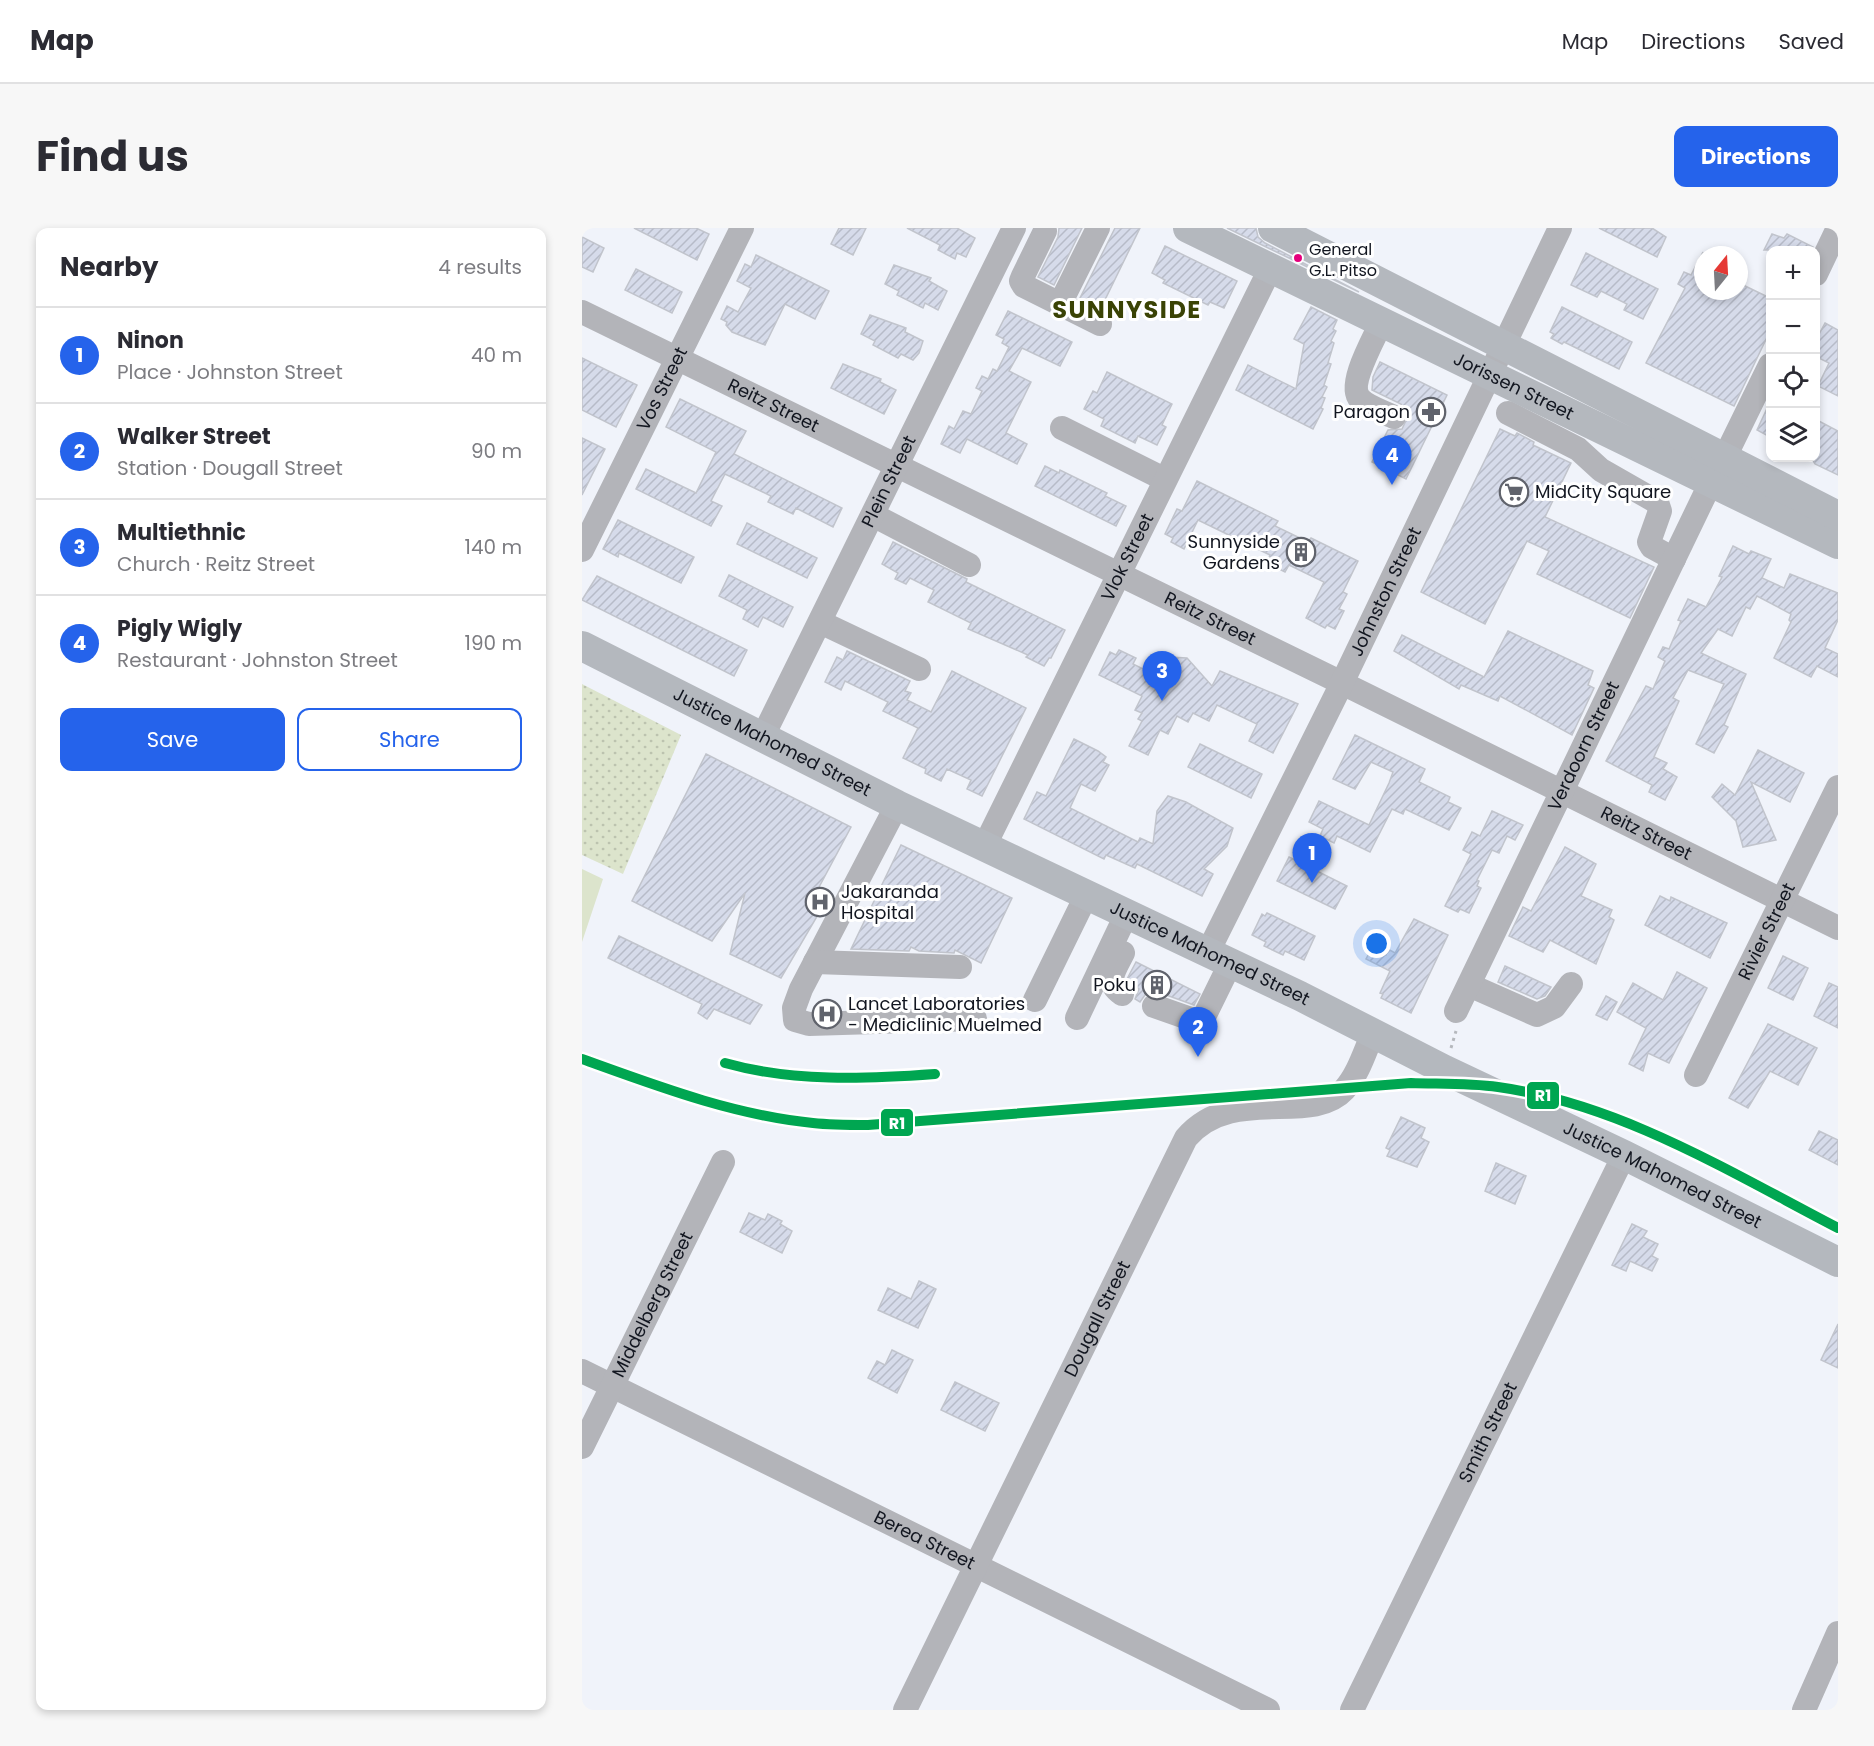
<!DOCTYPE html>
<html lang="en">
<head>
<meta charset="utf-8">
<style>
  :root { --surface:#fff; --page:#f7f7f7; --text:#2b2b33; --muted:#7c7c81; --line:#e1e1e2; --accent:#2563eb }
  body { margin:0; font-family:Poppins,sans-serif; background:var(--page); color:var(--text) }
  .controls { position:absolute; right:18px; top:18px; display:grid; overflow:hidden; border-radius:12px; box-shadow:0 3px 9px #0003 }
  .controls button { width:54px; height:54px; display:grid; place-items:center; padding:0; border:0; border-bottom:2px solid var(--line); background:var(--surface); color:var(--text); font:30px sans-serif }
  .compass { position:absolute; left:1112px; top:18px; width:54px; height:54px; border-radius:50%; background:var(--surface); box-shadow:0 3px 9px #0003; rotate:18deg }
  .you { position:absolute; left:795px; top:716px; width:21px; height:21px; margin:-15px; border:4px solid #fff; border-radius:50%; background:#1a73e8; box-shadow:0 0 0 9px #1a73e833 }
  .badge { display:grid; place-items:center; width:39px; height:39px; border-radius:50%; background:var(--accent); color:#fff; font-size:20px; font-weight:700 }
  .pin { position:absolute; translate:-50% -50px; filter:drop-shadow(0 2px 3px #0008) }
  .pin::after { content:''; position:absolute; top:32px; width:21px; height:18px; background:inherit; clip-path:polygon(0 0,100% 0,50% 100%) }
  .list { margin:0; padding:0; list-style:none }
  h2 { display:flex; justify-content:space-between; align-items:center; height:78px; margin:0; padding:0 24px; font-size:26px }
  h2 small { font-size:20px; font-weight:400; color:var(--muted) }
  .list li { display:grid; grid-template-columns:39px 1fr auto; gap:18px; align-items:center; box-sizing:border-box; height:96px; padding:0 24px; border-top:2px solid var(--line) }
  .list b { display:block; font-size:22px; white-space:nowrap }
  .list p { margin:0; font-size:20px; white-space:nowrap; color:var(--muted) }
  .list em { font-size:20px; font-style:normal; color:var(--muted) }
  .actions { display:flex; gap:12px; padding:18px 24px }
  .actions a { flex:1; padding:14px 0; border:2px solid var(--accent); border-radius:12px; text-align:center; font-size:21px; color:var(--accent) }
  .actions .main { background:var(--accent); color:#fff }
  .icon { flex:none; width:33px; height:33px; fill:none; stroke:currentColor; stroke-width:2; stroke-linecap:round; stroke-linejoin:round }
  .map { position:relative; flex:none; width:1256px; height:1482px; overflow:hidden; border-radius:12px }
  header { display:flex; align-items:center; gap:36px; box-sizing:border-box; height:84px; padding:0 30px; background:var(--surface); border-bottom:2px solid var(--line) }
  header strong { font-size:28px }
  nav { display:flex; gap:33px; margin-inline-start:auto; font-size:21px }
  .intro { display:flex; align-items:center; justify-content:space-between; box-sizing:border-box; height:144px; padding:0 36px }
  h1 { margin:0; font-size:42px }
  .button { padding:15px 27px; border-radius:12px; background:var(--accent); color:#fff; font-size:21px; font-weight:700 }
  main { display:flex; gap:36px; padding:0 36px }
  aside { flex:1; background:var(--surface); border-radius:12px; box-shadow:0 3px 9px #0003 }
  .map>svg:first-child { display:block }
  .grass { fill:url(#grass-dots) }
  .garden { fill:#dce4cc }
  .building { fill:url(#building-hatch); stroke:#c1c4cc; stroke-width:1.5 }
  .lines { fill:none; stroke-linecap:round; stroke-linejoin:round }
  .path { stroke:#b5b8bd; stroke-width:3; stroke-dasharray:3 4.5; stroke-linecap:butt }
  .minor { stroke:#b3b4b9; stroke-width:24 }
  .major { stroke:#b4b8be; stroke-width:30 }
  .rail-1-casing { stroke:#fff; stroke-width:15 }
  .rail-1 { stroke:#00a651; stroke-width:10 }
  .bus-dot { fill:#e5007d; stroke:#fff; stroke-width:2 }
  .labels { text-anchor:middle; stroke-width:6; stroke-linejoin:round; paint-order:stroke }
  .bus-label { font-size:16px; fill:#121620; stroke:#fff; text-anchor:start }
  .street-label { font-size:18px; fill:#121620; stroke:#fff }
  .poi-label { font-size:18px; fill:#121620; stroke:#fff; text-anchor:end }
  .district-label { font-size:24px; font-weight:bold; letter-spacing:1.5px; fill:#3a4305; stroke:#fff }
  .line-badge { stroke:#fff; stroke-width:2 }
  .badge-label { font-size:16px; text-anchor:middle; font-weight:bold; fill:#fff }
</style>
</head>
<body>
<header>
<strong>Map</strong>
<nav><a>Map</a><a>Directions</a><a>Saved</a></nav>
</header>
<div class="intro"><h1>Find us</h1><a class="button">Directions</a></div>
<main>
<aside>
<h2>Nearby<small>4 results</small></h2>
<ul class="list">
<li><span class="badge">1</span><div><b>Ninon</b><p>Place · Johnston Street</p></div><em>40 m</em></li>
<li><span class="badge">2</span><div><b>Walker Street</b><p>Station · Dougall Street</p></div><em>90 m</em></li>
<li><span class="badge">3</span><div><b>Multiethnic</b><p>Church · Reitz Street</p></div><em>140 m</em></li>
<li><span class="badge">4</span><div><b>Pigly Wigly</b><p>Restaurant · Johnston Street</p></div><em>190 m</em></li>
</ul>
<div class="actions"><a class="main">Save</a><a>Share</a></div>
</aside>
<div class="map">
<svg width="1256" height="1482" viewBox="0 0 1256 1482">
  <defs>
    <pattern id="grass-dots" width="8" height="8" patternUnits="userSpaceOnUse" patternTransform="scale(1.5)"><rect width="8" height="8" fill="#dce4cc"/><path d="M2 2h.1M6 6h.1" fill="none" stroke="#bcc3af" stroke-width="1.8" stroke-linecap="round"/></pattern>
    <pattern id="building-hatch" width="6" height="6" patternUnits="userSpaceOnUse" patternTransform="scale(1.5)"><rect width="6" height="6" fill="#d6dbea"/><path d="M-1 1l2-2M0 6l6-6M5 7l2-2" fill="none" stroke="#b7bbc8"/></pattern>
  </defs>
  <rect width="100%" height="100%" fill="#f0f3fa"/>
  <path class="grass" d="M0 456 99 507 41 646 0 627Z"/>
  <path class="garden" d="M0 641 21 651 0 714Z"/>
  <g class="building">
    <path d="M52 0H114L127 6 115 32Z"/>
    <path d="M257 0H284L271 27 249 16Z"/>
    <path d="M325 0H375L393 10 384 29 375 25 373 31 356 22 358 17Z"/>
    <path d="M477 0H500L472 57 456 49 476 9Z"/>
    <path d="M533 0H558L519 80 498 70Z"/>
    <path d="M645 0H674L676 9 683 15 777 64Z"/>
    <path d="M1017 0H1070L1084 9 1075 29Z"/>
    <path d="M1190 6 1202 10 1205 6 1231 19 1229 22H1182Z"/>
    <path d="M0 9 22 20 11 44 0 39Z"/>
    <path d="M583 18 655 53 642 80 628 74 626 77 581 55 583 52 570 45Z"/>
    <path d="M1121 24V63H1157V55L1188 70V103L1152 178 1064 135 1103 60 1096 56 1102 44 1109 47Z"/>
    <path d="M1004 25 1076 61 1061 91 1042 82 1045 76 1019 63 1015 69 989 57Z"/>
    <path d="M174 27 247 63 233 91 203 76 183 117 150 104 144 97 145 94 139 91 145 78 156 84 169 60 155 53 163 36 169 39Z"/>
    <path d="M312 37 349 50 347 53 365 63 356 82 343 75 341 80 315 67 317 63 303 56Z"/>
    <path d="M54 41 100 64 90 85 43 62Z"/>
    <path d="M729 79 755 92 751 101 754 103 749 113 752 115 746 135 749 136 742 157 745 159 740 169 743 170 739 180 741 181 731 201 654 162 666 137 714 161 722 116 712 111Z"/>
    <path d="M980 79 1050 114 1037 141 982 114 980 116 969 110 972 106 968 104Z"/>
    <path d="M426 83 490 114 478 138 440 120 427 143 449 154 424 205 445 216 435 236 385 211 378 225 359 216 367 198 372 201 381 183 389 186 400 163 394 160 400 148 406 151 411 141 415 143 427 119 420 115 422 111 414 107Z"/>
    <path d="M288 87 324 100 323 104 341 113 337 125 331 132 319 126 316 130 291 117 293 113 279 106Z"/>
    <path d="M1243 95 1256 102V168L1236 158 1247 135 1233 128V114Z"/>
    <path d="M0 130 55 157 34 199 0 182Z"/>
    <path d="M798 134 865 167 824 251 790 234 806 202 820 201 826 188 819 176 790 162 791 149Z"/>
    <path d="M261 136 299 151 298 154 314 162 302 186 249 160Z"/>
    <path d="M525 144 590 176 580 197 584 199 575 217 556 208 553 215 519 198 522 191 502 181 511 163 515 165Z"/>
    <path d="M98 171 164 203 152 226 260 280 251 299 214 280 211 286 186 274 189 268 143 246 129 273 140 278 129 298 54 261 64 241 114 265 134 224 84 199Z"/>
    <path d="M1188 174V209L1175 202Z"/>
    <path d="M1233 191 1256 203V247L1233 236 1230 231 1233 230Z"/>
    <path d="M918 201 933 208 935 205 952 214 951 217 989 235 963 289 1072 339 1048 390 955 346 967 323 945 313 903 396 839 364Z"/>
    <path d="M0 210 23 221 0 267Z"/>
    <path d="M463 238 477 245 478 242 525 265 523 268 544 278 534 298 453 258Z"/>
    <path d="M615 253 696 293 693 298 726 314 729 310 776 333 761 364 765 366 757 381 762 383 753 401 745 397 743 400 724 390 742 354 707 337 703 344 685 335 688 327 616 292 602 321 589 314 591 310 583 306 595 281 600 283Z"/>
    <path d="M36 292 112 329 99 355 37 325 36 329 21 321Z"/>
    <path d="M165 295 235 330 225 350 155 316Z"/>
    <path d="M311 314 385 351 384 354 483 402 469 430H467L462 438 444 429 446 427 386 401 389 395 346 374 352 362 328 350 324 356 313 351 316 345 300 336Z"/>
    <path d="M1151 318 1167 326 1169 323 1189 331 1180 350 1202 360 1208 346 1256 365V392L1243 420 1256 426V449L1235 438 1229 449 1192 430 1209 394 1207 392 1209 386 1175 368 1168 381 1164 379 1150 408 1136 401 1119 425 1164 446 1142 497 1146 499 1132 525 1114 516 1142 456 1106 442 1091 470 1097 473 1072 529 1085 535 1081 541 1095 549 1083 572 1067 564 1070 557 1024 533 1064 458 1071 461 1083 433 1076 429 1081 419 1087 421 1099 393 1096 392 1106 371 1124 379 1140 349 1137 348Z"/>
    <path d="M147 347 211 379 201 399 181 389 176 399 161 391 165 382 137 368Z"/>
    <path d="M15 348 165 422 152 448 0 372Z"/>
    <path d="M926 403 1011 443 1006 457 1012 460 990 507 918 468 916 473 879 457 877 461 812 423 820 407 902 449Z"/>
    <path d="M537 422 554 430 551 436 577 449 587 429 605 430 630 458 638 443 716 476 691 525 667 513 675 496 635 477 627 493 611 485 606 494 595 488 586 506 578 502 566 527 547 518 560 493 556 491 560 485 553 482 560 468 517 447 528 424 534 427Z"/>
    <path d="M265 423 328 453 323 463 329 465 325 472 349 484 370 443 444 480 400 568 385 561 389 552 365 541 359 553 343 545 344 541 321 530 336 500 301 483 306 474 263 453 259 462 243 454 255 429 261 432Z"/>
    <path d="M773 507 843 541 837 554 868 569 866 574 879 580 867 602 823 581 821 586 810 581 788 624 755 608 752 615 738 608 741 601 727 594 737 573 787 597 807 555 811 544 789 534 773 561 751 551Z"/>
    <path d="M492 511 516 523 524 529 521 534 527 537 513 563 499 556 488 580 556 614 558 610 571 616 575 583 586 568 604 574 651 600 645 618 622 641 631 646 620 668 555 636 553 640 524 627 522 631 442 591 455 564 464 568Z"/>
    <path d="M618 516 680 546 669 570 606 539Z"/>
    <path d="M1176 522 1222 545 1208 574 1169 554 1194 612 1161 619 1154 593 1130 569 1140 556 1153 567Z"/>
    <path d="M124 526 269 599 227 678 237 685 199 750 148 726 163 665 130 713 50 673Z"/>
    <path d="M910 583 941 597 933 612 925 608 917 625 910 622 895 652 897 653 895 658 899 660 887 685 878 681 876 684 863 678 889 626 881 622 890 604 898 608Z"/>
    <path d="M319 617 430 670 399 735 373 722 372 725 337 723 329 719 327 723 269 721Z"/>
    <path d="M983 619 1014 636 999 668 1030 682 1027 689 1032 692 1014 736 968 712 961 724 927 708 941 679 949 683Z"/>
    <path d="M707 629 765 658 753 681 695 653Z"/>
    <path d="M1078 668 1088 673 1089 669 1145 695 1128 730 1063 697Z"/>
    <path d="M685 685 733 708 722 732 703 723 701 727 682 718 684 714 670 707 680 686 683 688Z"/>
    <path d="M832 691 866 707 829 785 799 770 801 766 798 765 808 743 784 731 790 720 804 727 806 721 813 725Z"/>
    <path d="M37 708 180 777 168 796 132 781 125 791 116 785 120 776 26 730Z"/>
    <path d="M1201 728 1226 740 1211 772 1186 760Z"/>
    <path d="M554 734 618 766 612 777 576 764 563 767 558 774 553 771 557 761 545 751Z"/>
    <path d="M923 738 969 759 963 768 955 771 916 754Z"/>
    <path d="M1095 744 1125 760 1087 835 1066 825 1061 843 1047 836 1064 800 1035 784 1051 755 1081 772Z"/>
    <path d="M1247 755 1256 759V800L1232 788Z"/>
    <path d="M1024 768 1035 774 1025 792 1014 787Z"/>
    <path d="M1186 796 1235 820 1216 857 1188 843 1166 880 1147 870Z"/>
    <path d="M819 889 843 900 839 910 847 914 835 939 805 928 808 922 804 920Z"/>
    <path d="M1237 903 1256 912V937L1227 922Z"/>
    <path d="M914 935 944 948 933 976 903 963Z"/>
    <path d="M167 985 183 992 186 986 200 993 198 996 210 1003 200 1025 158 1004Z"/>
    <path d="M1050 996 1065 1003 1061 1009 1076 1016 1070 1028 1076 1031 1070 1043 1048 1033 1044 1043 1030 1037Z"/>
    <path d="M337 1053 354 1061 336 1100 296 1082 306 1060 329 1071Z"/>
    <path d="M1256 1096V1140L1239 1132Z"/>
    <path d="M310 1122 331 1132 315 1165 286 1150 295 1133 303 1137Z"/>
    <path d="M373 1154 417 1175 403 1203 359 1182Z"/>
  </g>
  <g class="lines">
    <path class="path" d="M869 820 874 803"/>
    <g class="minor">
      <path d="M463 3 441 48 439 53 442 58 518 96"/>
      <path d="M1234 46 1256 0"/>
      <path d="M478 76 516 0"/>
      <path id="s1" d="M0 84 760 455 1256 700"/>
      <path d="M799 95C792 111 765 157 778 171 785 179 802 184 812 189"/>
      <path d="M926 185 996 221 1019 242 1075 274 1078 283 1067 314 1070 319 1092 331"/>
      <path d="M480 200 582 251"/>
      <path d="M1142 231 1188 137"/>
      <path d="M291 287 387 337"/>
      <path id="s2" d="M0 322 160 0"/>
      <path d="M238 394 337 441"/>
      <path id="s3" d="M181 508 432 0"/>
      <path d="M315 577 219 761 212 780 213 792 227 796 393 791"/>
      <path id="s4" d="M403 617 688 41"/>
      <path id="s5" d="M625 726 760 455 978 0"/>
      <path d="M233 734 378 739"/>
      <path d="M887 757 955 787 972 779 989 756"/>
      <path d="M540 766C522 754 533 741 541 725"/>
      <path d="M453 772 504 668"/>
      <path d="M572 778 609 791H621L648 736"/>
      <path id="s6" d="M874 783 1129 254"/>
      <path d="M495 790 544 687"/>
      <path id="s7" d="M1114 847 1256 559"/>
      <path id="s8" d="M0 1143 686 1482"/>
      <path id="s9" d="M0 1219 141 934"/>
      <path id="s10" d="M323 1482 604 910C650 856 729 898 762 862 776 847 783 823 791 805"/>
      <path id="s11" d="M770 1482 1042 927"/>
      <path d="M1222 1482 1256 1405"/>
    </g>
    <g class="major">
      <path id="s12" d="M606 0 1256 316"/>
      <path d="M691 0 1256 288"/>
      <path id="s13" d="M0 418 315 577 718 768 863 842 1042 927 1256 1034"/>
    </g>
    <g class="rail-1-casing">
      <g id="rail-1">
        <path d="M0 831C75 858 151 887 231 895 249 897 268 897 286 897L829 855C858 856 887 855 916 859 1038 876 1148 944 1256 1000"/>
        <path d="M143 835C210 854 284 851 353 846"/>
      </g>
    </g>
    <use href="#rail-1" class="rail-1"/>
  </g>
  <defs>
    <g id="pharmacy-ring" transform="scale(1.5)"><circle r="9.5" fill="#fff" stroke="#60636c" stroke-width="1.5"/><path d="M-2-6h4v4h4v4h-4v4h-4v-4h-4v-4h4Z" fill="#60636c"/></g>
    <g id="supermarket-ring" transform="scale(1.5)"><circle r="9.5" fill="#fff" stroke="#60636c" stroke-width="1.5"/><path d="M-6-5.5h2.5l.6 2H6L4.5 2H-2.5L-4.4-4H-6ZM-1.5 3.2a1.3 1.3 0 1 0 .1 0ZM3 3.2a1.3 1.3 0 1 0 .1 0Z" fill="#60636c"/></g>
    <g id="building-ring" transform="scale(1.5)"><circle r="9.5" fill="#fff" stroke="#60636c" stroke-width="1.5"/><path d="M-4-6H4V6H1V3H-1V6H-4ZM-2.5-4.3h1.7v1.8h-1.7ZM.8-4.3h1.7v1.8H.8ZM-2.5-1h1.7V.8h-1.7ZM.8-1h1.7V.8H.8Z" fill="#60636c"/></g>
    <g id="hospital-ring" transform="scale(1.5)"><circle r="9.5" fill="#fff" stroke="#60636c" stroke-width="1.5"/><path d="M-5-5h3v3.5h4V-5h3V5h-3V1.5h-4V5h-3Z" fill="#60636c"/></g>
  </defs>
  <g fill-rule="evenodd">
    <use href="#pharmacy-ring" x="849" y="184"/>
    <use href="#supermarket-ring" x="932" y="264"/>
    <use href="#building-ring" x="719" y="324"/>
    <use href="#hospital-ring" x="238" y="674"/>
    <use href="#building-ring" x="575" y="757"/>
    <use href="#hospital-ring" x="245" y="786"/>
  </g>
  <circle class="bus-dot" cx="716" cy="30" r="5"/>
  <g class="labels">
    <g class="bus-label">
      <text x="727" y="27">General<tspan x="727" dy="21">G.L. Pitso</tspan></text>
    </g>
    <g class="street-label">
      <text dy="6" stroke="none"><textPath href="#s12" startOffset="362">Jorissen Street</textPath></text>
      <text dy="6" stroke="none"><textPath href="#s2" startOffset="180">Vos Street</textPath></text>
      <text dy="6" stroke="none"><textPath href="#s1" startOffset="213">Reitz Street</textPath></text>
      <text dy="6" stroke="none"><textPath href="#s3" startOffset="284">Plein Street</textPath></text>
      <text dy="6" stroke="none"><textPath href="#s4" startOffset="321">Vlok Street</textPath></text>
      <text dy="6" stroke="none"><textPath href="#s5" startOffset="404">Johnston Street</textPath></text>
      <text dy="6" stroke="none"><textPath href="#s1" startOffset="699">Reitz Street</textPath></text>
      <text dy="6" stroke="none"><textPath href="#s13" startOffset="213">Justice Mahomed Street</textPath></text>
      <text dy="6" stroke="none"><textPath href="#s6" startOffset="294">Verdoorn Street</textPath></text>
      <text dy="6" stroke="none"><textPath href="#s1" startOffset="1185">Reitz Street</textPath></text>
      <text dy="6" stroke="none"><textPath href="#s7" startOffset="160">Rivier Street</textPath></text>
      <text dy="6" stroke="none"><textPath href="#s13" startOffset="699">Justice Mahomed Street</textPath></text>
      <text dy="6" stroke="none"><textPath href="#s13" startOffset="1203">Justice Mahomed Street</textPath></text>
      <text dy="6" stroke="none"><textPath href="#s9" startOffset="159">Middelberg Street</textPath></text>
      <text dy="6" stroke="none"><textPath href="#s10" startOffset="436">Dougall Street</textPath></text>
      <text dy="6" stroke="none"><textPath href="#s11" startOffset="309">Smith Street</textPath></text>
      <text dy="6" stroke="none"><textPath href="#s8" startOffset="382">Berea Street</textPath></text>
    </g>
    <g class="poi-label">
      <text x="828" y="190">Paragon</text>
      <text x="953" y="270" text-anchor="start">MidCity Square</text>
      <text x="698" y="320">Sunnyside<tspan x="698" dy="21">Gardens</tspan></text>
      <text x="259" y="670" text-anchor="start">Jakaranda<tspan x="259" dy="21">Hospital</tspan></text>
      <text x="554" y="763">Poku</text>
      <text x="266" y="782" text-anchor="start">Lancet Laboratories<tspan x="266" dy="21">- Mediclinic Muelmed</tspan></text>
    </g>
    <g class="district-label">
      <text x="545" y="90">SUNNYSIDE</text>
    </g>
  </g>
  <g class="line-badge">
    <rect x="944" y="853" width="34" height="29" rx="6" fill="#00a651"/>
    <rect x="298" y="880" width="34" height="29" rx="6" fill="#00a651"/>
  </g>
  <g class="badge-label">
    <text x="961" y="873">R1</text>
    <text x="315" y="901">R1</text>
  </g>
</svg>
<div class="controls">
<button>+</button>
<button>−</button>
<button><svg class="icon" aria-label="locate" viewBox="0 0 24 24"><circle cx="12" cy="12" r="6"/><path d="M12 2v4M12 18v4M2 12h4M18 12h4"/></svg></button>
<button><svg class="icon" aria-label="layers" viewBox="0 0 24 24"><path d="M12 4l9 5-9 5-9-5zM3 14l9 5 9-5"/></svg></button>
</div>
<svg class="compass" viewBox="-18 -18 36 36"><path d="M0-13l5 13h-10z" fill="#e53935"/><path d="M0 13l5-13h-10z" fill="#7c7c81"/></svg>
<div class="you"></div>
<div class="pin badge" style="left:730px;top:655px">1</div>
<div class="pin badge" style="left:616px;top:829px">2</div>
<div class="pin badge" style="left:580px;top:473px">3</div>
<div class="pin badge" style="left:810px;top:257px">4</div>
</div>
</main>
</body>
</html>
